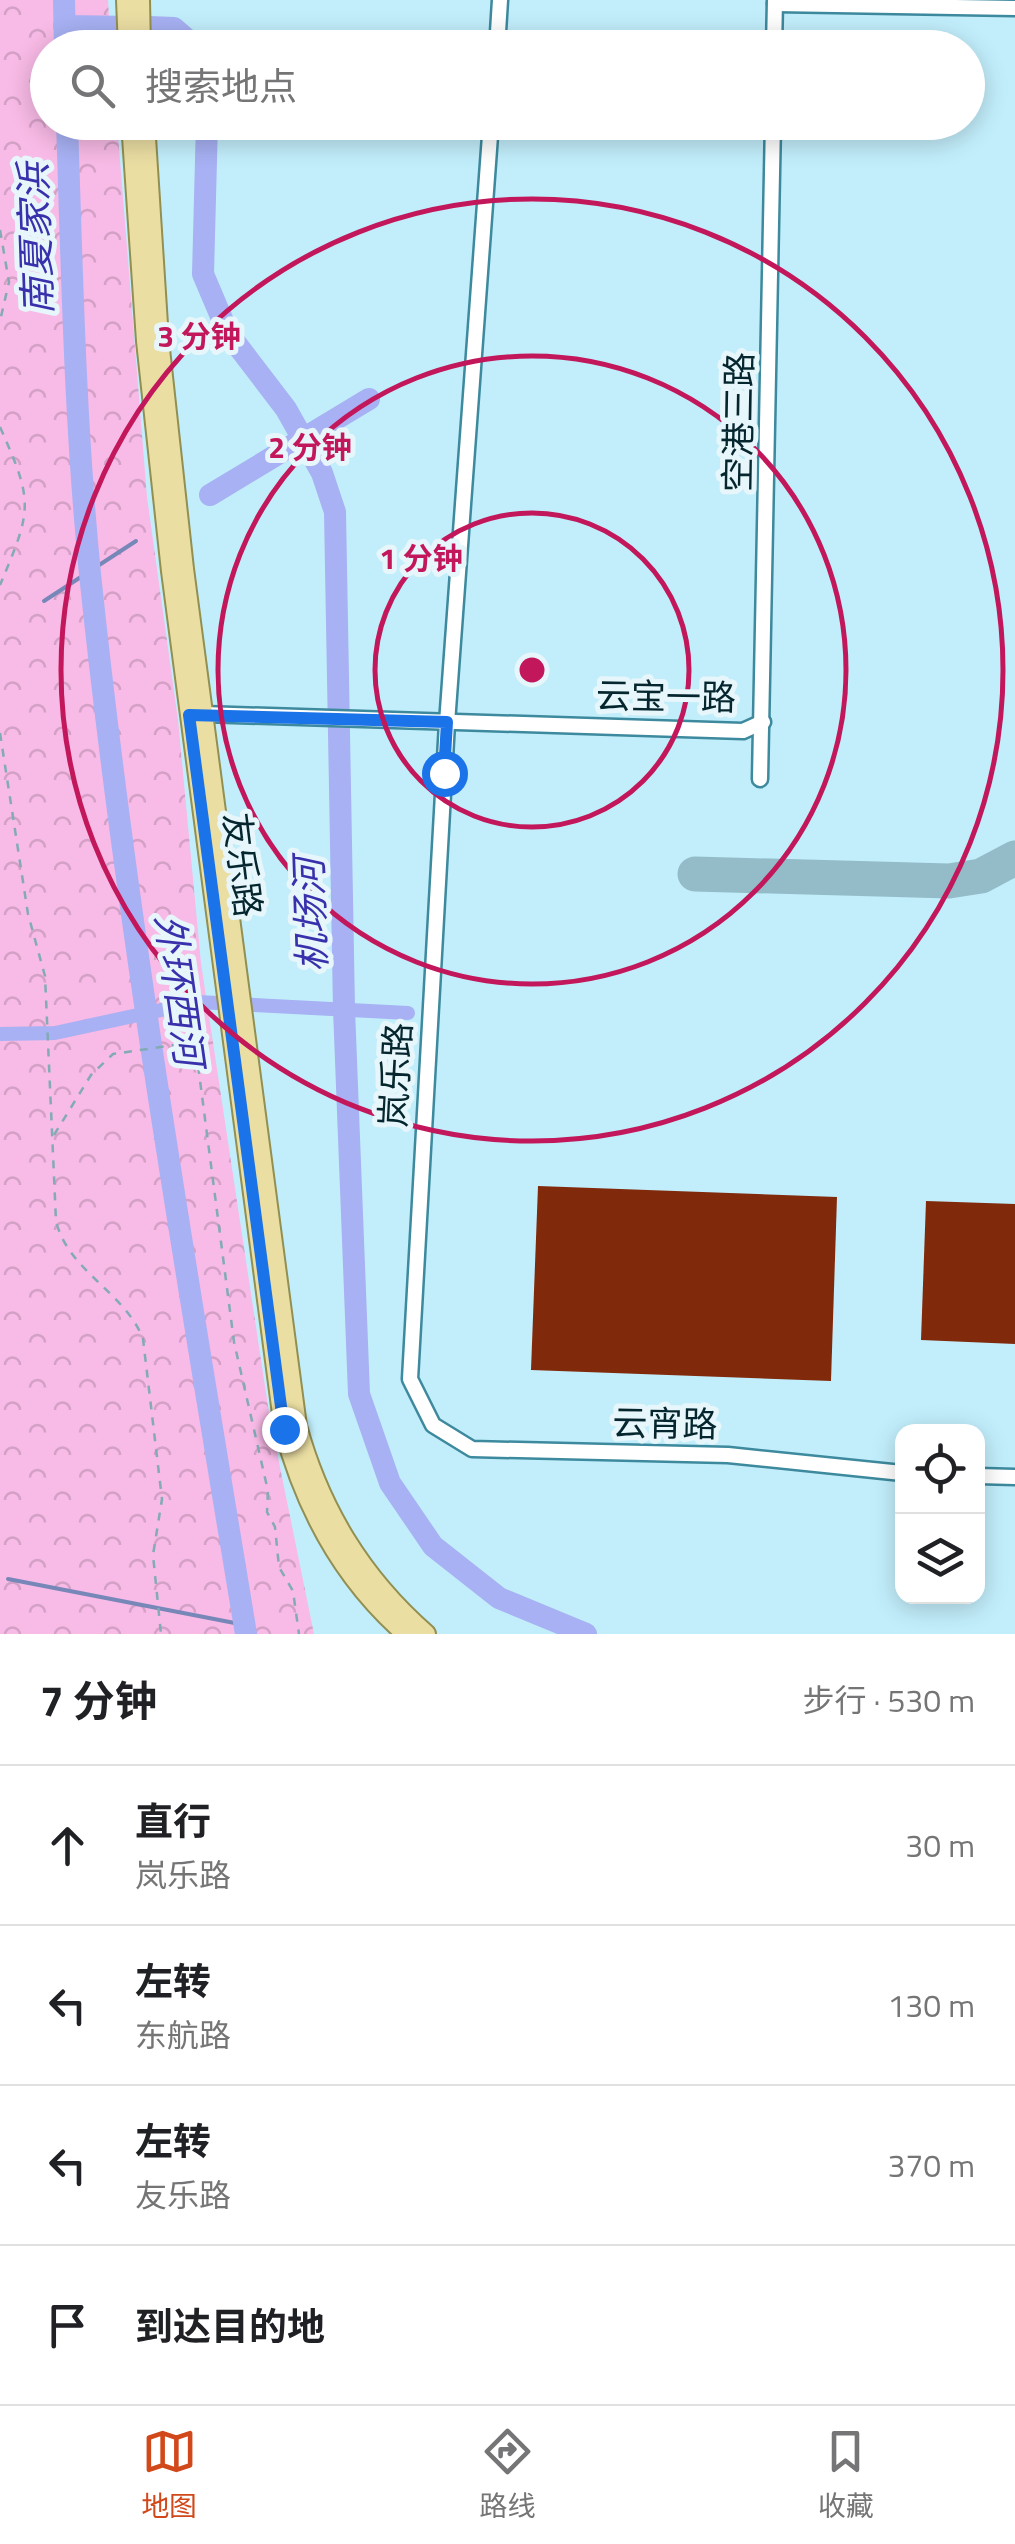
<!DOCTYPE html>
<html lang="zh">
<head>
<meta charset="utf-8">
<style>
  :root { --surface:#fff; --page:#f2f2f2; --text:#202124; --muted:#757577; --line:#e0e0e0; --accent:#d1491b }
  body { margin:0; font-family:"Titillium Web","Noto Sans SC",sans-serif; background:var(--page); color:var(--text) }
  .controls { position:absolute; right:30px; bottom:30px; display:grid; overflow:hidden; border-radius:20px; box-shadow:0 5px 25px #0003 }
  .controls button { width:90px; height:90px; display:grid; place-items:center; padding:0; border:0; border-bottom:2px solid var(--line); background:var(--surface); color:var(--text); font:50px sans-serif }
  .stop { position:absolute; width:30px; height:30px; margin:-22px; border:8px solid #1a73e8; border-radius:50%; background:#fff }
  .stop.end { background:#1a73e8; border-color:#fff; box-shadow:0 2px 10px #0008 }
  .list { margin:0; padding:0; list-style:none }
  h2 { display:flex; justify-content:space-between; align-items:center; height:130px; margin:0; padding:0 40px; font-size:42px }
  h2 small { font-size:32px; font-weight:400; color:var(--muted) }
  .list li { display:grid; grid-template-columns:65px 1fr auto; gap:30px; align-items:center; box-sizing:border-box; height:160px; padding:0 40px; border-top:2px solid var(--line) }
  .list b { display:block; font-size:38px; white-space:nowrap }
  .list p { margin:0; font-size:32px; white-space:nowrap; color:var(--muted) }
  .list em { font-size:32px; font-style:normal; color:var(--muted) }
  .icon { flex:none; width:55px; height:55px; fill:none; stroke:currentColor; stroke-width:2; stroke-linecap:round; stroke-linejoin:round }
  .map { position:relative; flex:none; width:1015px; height:1634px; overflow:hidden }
  .search { position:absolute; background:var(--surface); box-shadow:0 5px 25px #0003; left:30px; right:30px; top:30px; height:110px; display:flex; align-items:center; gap:25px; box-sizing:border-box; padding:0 35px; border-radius:55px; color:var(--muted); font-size:38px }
  .sheet { height:770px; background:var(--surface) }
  nav { display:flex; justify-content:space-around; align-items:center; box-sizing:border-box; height:140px; border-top:2px solid var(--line); background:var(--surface); font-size:28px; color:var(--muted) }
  nav a { display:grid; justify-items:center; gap:5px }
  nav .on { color:var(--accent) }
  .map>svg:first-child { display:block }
  .forest { fill:url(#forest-crowns) }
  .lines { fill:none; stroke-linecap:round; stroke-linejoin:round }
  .stream { stroke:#7687b8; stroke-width:4 }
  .canal { stroke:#a7b1f3; stroke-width:14 }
  .river { stroke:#a7b1f3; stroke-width:22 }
  .taxiway { stroke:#93bcc8; stroke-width:35 }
  .building { fill:#81290b }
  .minor-casing { stroke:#3d899d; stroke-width:19 }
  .major-casing { stroke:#918f52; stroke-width:22 }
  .path { stroke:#82abb6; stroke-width:2.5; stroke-dasharray:8 8; stroke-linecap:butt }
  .minor { stroke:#fff; stroke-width:14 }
  .major { stroke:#ebdea3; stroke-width:18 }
  .route { stroke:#1a73e8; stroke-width:12 }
  .ring { fill:none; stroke:#c2185b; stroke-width:5 }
  .labels { text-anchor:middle; stroke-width:10; stroke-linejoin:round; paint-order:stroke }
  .street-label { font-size:35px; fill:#05262e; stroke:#e7f6fa }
  .water-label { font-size:38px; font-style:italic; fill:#3930ac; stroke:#e7f6fa }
  .centre { fill:#c2185b; stroke:#e7f6fa; stroke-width:5 }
  .ring-label { font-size:30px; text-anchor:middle; font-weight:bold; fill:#c2185b; stroke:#e7f6fa; stroke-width:10; stroke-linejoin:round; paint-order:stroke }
</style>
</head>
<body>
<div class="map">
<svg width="1015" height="1634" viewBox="0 0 1015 1634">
  <defs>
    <pattern id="forest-crowns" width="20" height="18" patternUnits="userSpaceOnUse" patternTransform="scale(2.5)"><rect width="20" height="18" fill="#f8bae6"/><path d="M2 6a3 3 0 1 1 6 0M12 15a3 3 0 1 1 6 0" fill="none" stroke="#d3a0c6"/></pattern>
  </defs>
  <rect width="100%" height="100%" fill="#c2eefb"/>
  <path class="forest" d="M0 0H108L111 47 48 48V122L117 123 147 497 178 720 201 963 269 1413 314 1634H0Z"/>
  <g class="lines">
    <g class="stream">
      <path d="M44 601 136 541"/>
      <path d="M8 1579 245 1625"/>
    </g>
    <path class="canal" d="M0 1034 55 1033 198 1002 408 1013"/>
    <g class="river">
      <path d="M64 0 65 48"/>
      <path d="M64 26 133 27"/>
      <path d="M149 27 174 28 197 48"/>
      <path d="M67 122C72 273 75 424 90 574 127 929 188 1282 246 1634"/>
      <path d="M207 122 203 274 228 333 286 409 322 473 335 512 344 1009 359 1394 390 1483 433 1546 499 1598 586 1634"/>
      <path d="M210 495 369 399"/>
    </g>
    <path class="taxiway" d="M695 874 949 881 981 876 1015 858"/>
  </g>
  <g class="building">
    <path d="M538 1186 837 1197 831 1381 531 1370Z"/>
    <path d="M926 1201 1015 1204V1344L921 1340Z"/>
  </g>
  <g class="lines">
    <g class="minor-casing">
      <g id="minor">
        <path d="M775 4 1015 8"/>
        <path d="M497 48 500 0"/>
        <path d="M774 48 775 0"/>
        <path d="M491 122 447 723 410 1379 433 1425 472 1449 728 1455 902 1473"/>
        <path d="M203 714 743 731 763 722"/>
        <path d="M760 779 773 122"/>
        <path d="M978 1476 1015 1477"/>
      </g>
    </g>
    <g class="major-casing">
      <g id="major">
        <path d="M126 0 128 48"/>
        <path d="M140 0 141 48"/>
        <path d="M131 122 146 341 171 571 284 1429C305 1508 343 1579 406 1634"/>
        <path d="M145 122 159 340 184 569 297 1426C320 1509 361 1577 426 1634"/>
      </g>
    </g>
    <g class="path">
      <path d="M0 230 9 282 0 321"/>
      <path d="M0 427C34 503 32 509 0 585"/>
      <path d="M0 733 28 914 45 976 56 1221C68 1271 126 1293 143 1339L162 1499 153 1555 161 1634"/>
      <path d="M54 1135 91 1075 113 1054 195 1042 234 1342 268 1491 267 1512 275 1527 279 1567 293 1591 299 1634"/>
    </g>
    <use href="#minor" class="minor"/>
    <use href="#major" class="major"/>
  </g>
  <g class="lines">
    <path class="route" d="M284 1429 189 715 447 722 444 773"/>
  </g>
  <g class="ring">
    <circle cx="532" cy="670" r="157"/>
    <circle cx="532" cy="670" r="314"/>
    <circle cx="532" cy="670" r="471"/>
  </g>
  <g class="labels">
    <g class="street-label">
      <text transform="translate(739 422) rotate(-89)" y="12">空港三路</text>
      <text transform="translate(666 697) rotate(1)" y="12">云宝一路</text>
      <text transform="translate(242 865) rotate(83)" y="12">友乐路</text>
      <text transform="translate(396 1075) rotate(-87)" y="12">岚乐路</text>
      <text transform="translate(665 1424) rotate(1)" y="12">云宵路</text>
    </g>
    <g class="water-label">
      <text transform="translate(36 239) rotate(-92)" y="13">南夏家浜</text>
      <text transform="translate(311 915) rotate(-92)" y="13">机场河</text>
      <text transform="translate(179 990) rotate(82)" y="13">外环西河</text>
    </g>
  </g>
  <circle cx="532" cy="670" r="15" class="centre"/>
  <g class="ring-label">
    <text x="199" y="347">3 分钟</text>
    <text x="310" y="458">2 分钟</text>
    <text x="421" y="569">1 分钟</text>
  </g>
</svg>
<div class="controls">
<button><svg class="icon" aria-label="locate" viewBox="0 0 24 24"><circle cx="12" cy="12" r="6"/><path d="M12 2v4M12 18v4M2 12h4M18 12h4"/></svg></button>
<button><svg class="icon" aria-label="layers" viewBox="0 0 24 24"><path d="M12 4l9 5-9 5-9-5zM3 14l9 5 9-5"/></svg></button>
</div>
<div class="stop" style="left:444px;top:773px"></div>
<div class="stop end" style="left:284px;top:1429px"></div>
<div class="search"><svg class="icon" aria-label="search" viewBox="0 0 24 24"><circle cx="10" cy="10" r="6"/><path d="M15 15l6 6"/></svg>搜索地点</div>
</div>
<section class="sheet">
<h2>7 分钟<small>步行 · 530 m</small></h2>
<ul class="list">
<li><svg class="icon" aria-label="ahead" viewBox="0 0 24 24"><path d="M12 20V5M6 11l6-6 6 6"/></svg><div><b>直行</b><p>岚乐路</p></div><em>30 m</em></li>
<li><svg class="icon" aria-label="left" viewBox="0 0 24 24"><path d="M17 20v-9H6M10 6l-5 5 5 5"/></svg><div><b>左转</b><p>东航路</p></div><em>130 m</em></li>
<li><svg class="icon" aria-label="left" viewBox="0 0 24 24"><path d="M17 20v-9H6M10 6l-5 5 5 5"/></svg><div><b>左转</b><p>友乐路</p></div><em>370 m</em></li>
<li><svg class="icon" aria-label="arrive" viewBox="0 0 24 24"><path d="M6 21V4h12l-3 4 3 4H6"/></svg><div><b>到达目的地</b></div></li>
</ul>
</section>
<nav>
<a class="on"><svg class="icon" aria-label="map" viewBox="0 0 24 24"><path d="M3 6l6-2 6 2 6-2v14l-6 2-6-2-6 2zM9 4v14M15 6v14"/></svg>地图</a>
<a><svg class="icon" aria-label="directions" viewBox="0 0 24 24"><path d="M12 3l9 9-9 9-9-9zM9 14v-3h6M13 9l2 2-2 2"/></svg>路线</a>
<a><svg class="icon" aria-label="saved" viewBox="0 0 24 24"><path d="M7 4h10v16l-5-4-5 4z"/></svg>收藏</a>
</nav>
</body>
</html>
